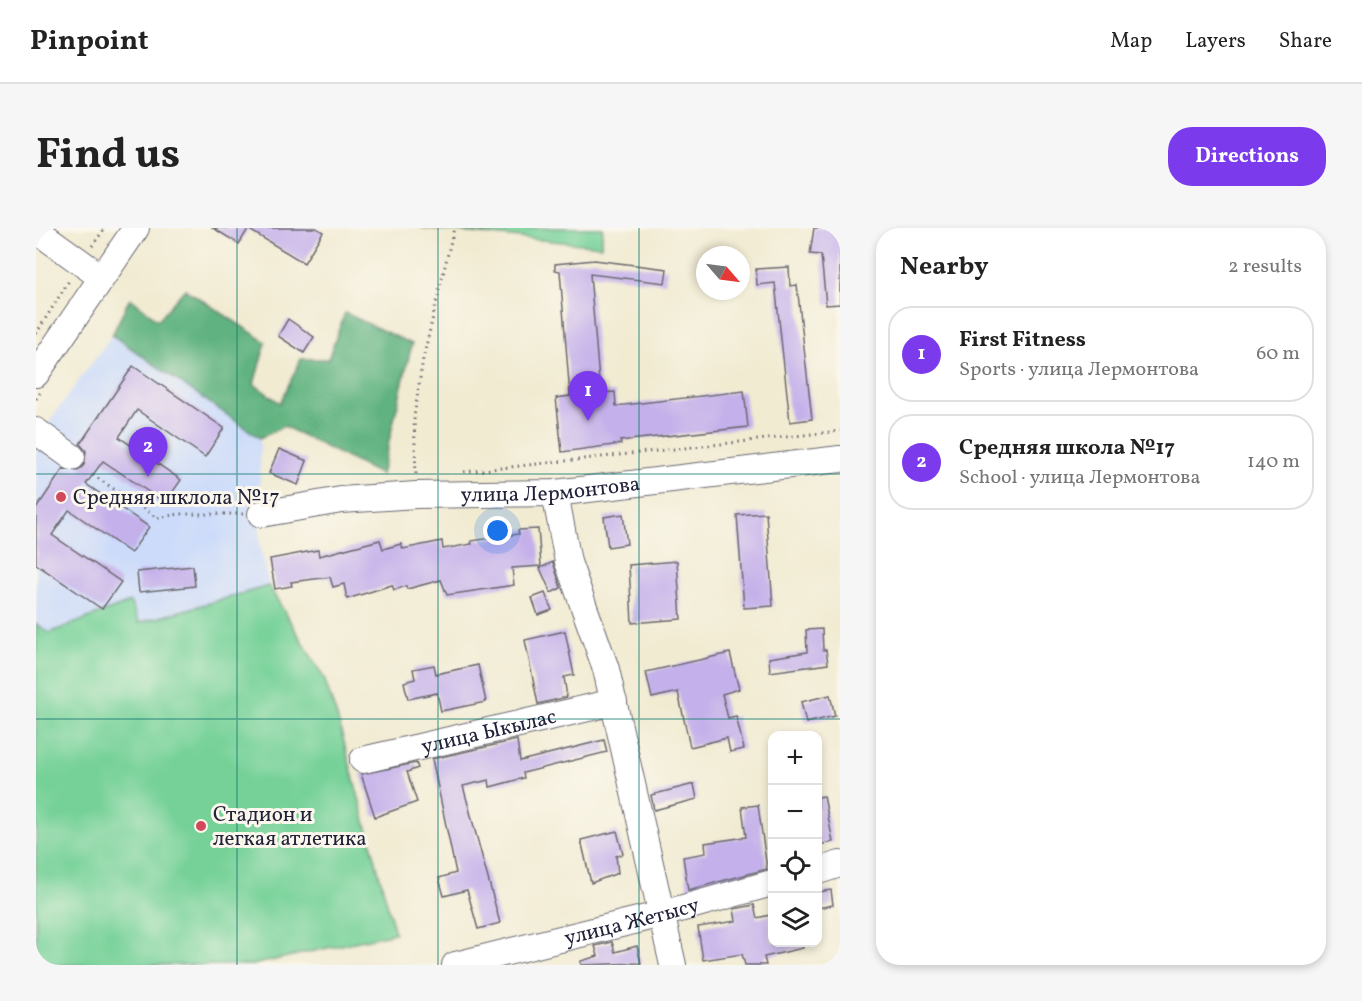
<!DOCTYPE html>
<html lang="en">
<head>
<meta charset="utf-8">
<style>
  :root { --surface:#fff; --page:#f6f6f6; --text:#222; --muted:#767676; --line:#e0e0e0; --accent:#7c3aed }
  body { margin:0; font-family:Vollkorn,serif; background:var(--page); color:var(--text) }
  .controls { position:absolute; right:18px; bottom:18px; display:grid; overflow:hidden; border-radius:12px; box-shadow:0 3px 9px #0003 }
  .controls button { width:54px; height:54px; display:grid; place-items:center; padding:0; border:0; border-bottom:2px solid var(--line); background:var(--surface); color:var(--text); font:30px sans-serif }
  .compass { position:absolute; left:660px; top:18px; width:54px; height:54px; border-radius:50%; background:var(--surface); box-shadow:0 3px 9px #0003; rotate:118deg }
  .you { position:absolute; left:462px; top:303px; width:21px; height:21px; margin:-15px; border:4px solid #fff; border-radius:50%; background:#1a73e8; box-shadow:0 0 0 9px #1a73e833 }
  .badge { display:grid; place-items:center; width:39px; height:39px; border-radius:50%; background:var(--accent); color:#fff; font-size:20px; font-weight:700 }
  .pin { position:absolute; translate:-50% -50px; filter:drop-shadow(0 2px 3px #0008) }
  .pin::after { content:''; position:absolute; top:32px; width:21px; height:18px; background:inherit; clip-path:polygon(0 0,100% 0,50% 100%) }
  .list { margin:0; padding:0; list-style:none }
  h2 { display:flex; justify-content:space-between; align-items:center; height:78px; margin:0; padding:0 24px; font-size:26px }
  h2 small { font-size:20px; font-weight:400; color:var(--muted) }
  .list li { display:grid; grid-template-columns:39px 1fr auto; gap:18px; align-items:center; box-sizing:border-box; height:96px; margin:0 12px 12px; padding:0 12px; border:2px solid var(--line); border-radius:24px }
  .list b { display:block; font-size:22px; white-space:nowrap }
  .list p { margin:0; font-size:20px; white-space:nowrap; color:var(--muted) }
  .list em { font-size:20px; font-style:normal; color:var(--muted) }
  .icon { flex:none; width:33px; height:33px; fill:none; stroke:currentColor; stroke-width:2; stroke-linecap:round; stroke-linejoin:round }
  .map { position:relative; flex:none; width:804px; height:737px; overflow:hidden; border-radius:24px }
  header { display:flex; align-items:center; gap:36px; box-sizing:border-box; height:84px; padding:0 30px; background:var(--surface); border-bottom:2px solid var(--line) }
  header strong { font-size:28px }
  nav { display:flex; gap:33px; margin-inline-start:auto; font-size:21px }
  .intro { display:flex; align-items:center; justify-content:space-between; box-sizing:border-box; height:144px; padding:0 36px }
  h1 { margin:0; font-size:42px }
  .button { padding:15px 27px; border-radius:24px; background:var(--accent); color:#fff; font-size:21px; font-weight:700 }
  main { display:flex; gap:36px; padding:0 36px }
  aside { flex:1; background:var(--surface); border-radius:24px; box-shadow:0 3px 9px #0003 }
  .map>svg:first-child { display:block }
  .built { fill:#ccdbfa }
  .green { fill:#76d198; stroke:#4c7a6a; stroke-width:1.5 }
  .forest { fill:#60b380; stroke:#416a5e; stroke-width:1.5 }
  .building { fill:#c4b0ea }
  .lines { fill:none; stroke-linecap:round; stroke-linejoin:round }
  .minor-casing { stroke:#6a6870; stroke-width:28 }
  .path { stroke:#6a6870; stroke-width:3; stroke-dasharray:1.5 4.5; stroke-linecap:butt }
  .minor { stroke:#fff; stroke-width:26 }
  .grid { fill:none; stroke:#0f766e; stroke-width:1.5; stroke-opacity:0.55 }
  .poi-dot { fill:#d1495b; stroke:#fbf7ec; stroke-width:2 }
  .labels { text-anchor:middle; stroke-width:6; stroke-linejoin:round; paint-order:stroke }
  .street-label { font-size:21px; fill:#22223b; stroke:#fbf7ec }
  .poi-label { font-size:21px; fill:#22223b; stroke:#fbf7ec; text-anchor:start }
</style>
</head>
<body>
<header>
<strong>Pinpoint</strong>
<nav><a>Map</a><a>Layers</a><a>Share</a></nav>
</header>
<div class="intro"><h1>Find us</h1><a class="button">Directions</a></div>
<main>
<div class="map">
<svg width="804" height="737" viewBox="0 0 804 737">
  <rect width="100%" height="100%" fill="#fbf7ec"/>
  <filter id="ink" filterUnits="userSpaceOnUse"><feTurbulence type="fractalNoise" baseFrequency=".0167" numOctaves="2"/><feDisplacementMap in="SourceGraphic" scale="12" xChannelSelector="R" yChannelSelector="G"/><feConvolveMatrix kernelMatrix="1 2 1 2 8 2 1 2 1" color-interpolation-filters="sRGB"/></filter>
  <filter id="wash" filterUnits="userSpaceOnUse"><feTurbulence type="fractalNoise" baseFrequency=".008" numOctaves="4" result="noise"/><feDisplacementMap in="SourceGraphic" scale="24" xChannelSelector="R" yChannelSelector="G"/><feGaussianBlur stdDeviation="1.35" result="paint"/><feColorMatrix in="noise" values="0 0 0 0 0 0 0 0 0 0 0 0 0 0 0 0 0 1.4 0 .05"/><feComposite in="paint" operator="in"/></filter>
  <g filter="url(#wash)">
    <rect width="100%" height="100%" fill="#f1ebd2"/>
    <path class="built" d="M76 107 224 210V319L233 358 103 396 94 374 13 405 0 396V212Z"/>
    <g class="green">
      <path d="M385 0H567L565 18Z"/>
      <path d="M233 358 288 450 302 492 359 705 216 737H0V396L13 405 94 374 103 395Z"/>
    </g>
    <path class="forest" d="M149 61 230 114 218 156 244 175 265 131H292L309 85 376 116 345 247 248 198 224 210 76 107 94 70 122 92Z"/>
    <g id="blocks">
      <g class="building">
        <path d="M177 0H280L287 4 268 35 212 1 203 16Z"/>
        <path d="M778 0H804V76L790 77 785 27 774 26Z"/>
        <path d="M558 32 631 41 629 55 554 46 564 165 579 164 580 178 708 163 712 199 584 213 585 216 526 224 520 170 534 168 524 43 519 42V36Z"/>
        <path d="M753 39 754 58 761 57 776 191 754 194 739 55 721 57 720 41Z"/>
        <path d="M252 91 278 109 268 125 242 108Z"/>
        <path d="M97 138 188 200 169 229 101 182 83 209 145 252 129 275 67 233 50 256 113 299 95 325 33 282 16 307 85 354 66 381 0 336V281L27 241 42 243 48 237 50 223 44 216Z"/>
        <path d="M243 221 271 233 262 257 233 245Z"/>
        <path d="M730 285 737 378 708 380 701 287Z"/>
        <path d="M587 286 591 316 572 319 568 289Z"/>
        <path d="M502 301 505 338 476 340 478 357 411 367 405 352 371 361 370 358 358 362 356 357 311 371 308 356 297 359 294 349 255 354 256 358 239 361 234 331 282 322 283 328 344 312 347 321 365 316 367 321 406 313 407 321 436 316 435 313 483 306 482 302Z"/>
        <path d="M641 333 645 391 596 395 593 337Z"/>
        <path d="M517 334 525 360 515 365 504 340Z"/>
        <path d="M157 338 159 358 103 364 101 344Z"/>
        <path d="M509 365 516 382 502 387 496 370Z"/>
        <path d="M786 401 787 422H790L792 436 734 444 733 430 771 424 770 402Z"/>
        <path d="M529 403 538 447 528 449 531 469 502 476 489 412Z"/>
        <path d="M694 425 703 461 686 466 692 490 700 488 708 521 694 524 691 510 654 519 642 464 616 470 610 444Z"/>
        <path d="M398 437 400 446 442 437 450 474 405 483 401 465 372 471 368 454 379 451 377 441Z"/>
        <path d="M794 467 799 488 770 495 765 474Z"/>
        <path d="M481 512 484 533 568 512 571 524 487 545 488 550 454 559 453 552 427 558 464 695 442 701 431 662 408 668 403 650 420 645 396 531Z"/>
        <path d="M380 535 382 540 371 544 381 574 339 589 325 546Z"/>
        <path d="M658 556 661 571 618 582 615 567Z"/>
        <path d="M788 568 797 614 782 617V569Z"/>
        <path d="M722 577 731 641 652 662 647 629 670 625 669 615 710 609 706 579Z"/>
        <path d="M581 603 587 626 580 628 582 645 555 655 545 612Z"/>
        <path d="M795 662 797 677 782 680V664Z"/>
        <path d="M718 677 721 690 734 687 736 714H766L767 720 728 729 730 737H709L706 726 667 732 662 699 700 693 698 681Z"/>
        <path d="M576 714 579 724 601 718 605 735 545 737V733L562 728 559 718Z"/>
      </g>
    </g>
  </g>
  <g filter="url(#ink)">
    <use href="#blocks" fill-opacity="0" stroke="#6a6870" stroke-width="1.5"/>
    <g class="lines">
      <g class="minor-casing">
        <g id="minor">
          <path d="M0 2 65 49"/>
          <path d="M0 146 100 0"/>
          <path d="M0 203 36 229"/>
          <path d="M519 265 532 334 570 441 637 737"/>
          <path id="s1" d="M225 286 305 272 380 267 519 265 804 231"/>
          <path id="s2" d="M327 532 578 474"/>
          <path d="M782 643 804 636"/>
          <path id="s3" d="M419 737 626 686 736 655"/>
        </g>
      </g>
      <g class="path">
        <path d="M56 18 69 0"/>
        <path d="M0 106 34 51"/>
        <path d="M0 171 4 165"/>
        <path d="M428 244 804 203"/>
        <path d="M380 246 378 189 387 131 418 0"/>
        <path d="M57 247 121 290 144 286H207"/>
      </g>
      <use href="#minor" class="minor"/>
    </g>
  </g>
  <path class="grid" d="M201 0V737M402 0V737M603 0V737M0 246H804M0 491H804"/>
  <g class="poi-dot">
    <circle cx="25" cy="269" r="6"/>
    <circle cx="165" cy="598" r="6"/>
  </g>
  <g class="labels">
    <g class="street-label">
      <text dy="7" stroke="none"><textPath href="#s1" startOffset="291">улица Лермонтова</textPath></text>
      <text dy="7" stroke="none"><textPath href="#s2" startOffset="129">улица Ыкылас</textPath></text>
      <text dy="7" stroke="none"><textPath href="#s3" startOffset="182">улица Жетысу</textPath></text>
    </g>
    <g class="poi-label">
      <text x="37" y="276">Средняя шклола №17</text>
      <text x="177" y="593">Стадион и<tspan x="177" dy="24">легкая атлетика</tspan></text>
    </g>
  </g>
</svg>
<div class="controls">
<button>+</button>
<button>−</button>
<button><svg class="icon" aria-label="locate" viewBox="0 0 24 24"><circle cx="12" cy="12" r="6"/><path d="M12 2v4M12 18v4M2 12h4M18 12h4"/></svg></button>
<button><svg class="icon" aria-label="layers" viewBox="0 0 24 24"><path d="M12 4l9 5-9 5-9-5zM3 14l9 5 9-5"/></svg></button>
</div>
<svg class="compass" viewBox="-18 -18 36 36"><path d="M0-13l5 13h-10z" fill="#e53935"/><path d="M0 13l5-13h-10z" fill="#767676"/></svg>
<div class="you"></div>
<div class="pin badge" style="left:552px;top:193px">1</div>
<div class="pin badge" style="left:112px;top:249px">2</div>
</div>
<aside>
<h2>Nearby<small>2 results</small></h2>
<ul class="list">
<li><span class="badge">1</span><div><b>First Fitness</b><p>Sports · улица Лермонтова</p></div><em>60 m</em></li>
<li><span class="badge">2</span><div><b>Средняя школа №17</b><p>School · улица Лермонтова</p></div><em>140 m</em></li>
</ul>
</aside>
</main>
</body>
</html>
